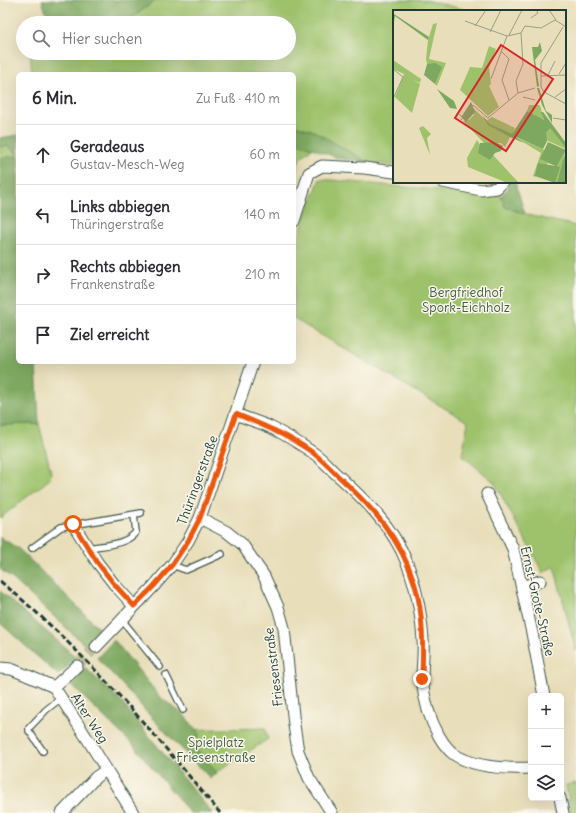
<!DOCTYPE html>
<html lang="de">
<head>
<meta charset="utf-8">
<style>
  :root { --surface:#fff; --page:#f7f7f7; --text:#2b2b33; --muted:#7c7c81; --line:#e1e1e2 }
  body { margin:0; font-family:Delius,sans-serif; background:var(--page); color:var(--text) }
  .controls { position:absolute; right:12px; bottom:12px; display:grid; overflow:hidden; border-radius:6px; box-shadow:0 4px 16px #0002 }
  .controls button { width:36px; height:36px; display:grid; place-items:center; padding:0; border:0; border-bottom:1px solid var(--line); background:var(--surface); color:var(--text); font:20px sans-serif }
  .stop { position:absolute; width:12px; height:12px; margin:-9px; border:3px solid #ea580c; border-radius:50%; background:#fff }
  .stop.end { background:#ea580c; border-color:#fff; box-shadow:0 1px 4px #0008 }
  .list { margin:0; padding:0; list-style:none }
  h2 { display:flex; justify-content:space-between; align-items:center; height:52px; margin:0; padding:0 16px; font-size:17px }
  h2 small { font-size:13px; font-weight:400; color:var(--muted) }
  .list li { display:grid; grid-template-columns:26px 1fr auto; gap:12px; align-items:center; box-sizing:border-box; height:60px; padding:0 16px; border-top:1px solid var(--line) }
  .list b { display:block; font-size:15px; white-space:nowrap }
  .list p { margin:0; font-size:13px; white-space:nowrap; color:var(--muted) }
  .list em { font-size:13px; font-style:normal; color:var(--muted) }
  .icon { flex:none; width:22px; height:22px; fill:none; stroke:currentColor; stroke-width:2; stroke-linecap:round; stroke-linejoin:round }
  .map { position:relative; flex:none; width:576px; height:813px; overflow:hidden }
  .search { position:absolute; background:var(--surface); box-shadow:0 4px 16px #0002; left:16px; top:16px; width:280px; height:44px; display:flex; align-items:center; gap:10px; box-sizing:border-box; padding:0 14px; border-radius:22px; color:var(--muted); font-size:15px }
  .panel { position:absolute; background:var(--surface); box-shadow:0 4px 16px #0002; left:16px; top:72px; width:280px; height:292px; border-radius:6px }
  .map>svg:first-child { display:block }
  .green { fill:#9ec26c; stroke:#5e8050 }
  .forest { fill:#7ea860; stroke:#4e724a }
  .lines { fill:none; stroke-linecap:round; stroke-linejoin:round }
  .street-tunnel { stroke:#c0be9f; stroke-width:11; stroke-dasharray:11 5.5; stroke-linecap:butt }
  .lane-casing { stroke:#3d5548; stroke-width:8 }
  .street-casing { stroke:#3d5548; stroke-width:13 }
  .lane { stroke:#fff; stroke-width:5.5 }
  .street { stroke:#fff; stroke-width:11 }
  .rail { stroke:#1f3d34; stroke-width:3; stroke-dasharray:6 3; stroke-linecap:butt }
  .route { stroke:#ea580c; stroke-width:5 }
  .labels { text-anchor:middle; stroke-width:3; stroke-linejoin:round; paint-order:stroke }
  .park-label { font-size:13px; fill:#3f5e42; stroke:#fbf7ec }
  .street-label { font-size:13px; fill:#1f3d34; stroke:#fbf7ec }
  .inset-road { fill:none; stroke:#989e84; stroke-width:1 }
  .view { fill:#d62828; fill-opacity:0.15; stroke:#d62828; stroke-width:2 }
  .inset-edge { fill:none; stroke:#1f3d34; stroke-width:2 }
</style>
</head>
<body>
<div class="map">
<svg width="576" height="813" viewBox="0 0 576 813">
  <rect width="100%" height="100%" fill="#fbf7ec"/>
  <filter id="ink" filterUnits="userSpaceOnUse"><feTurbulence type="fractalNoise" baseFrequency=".025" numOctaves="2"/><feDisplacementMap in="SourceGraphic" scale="8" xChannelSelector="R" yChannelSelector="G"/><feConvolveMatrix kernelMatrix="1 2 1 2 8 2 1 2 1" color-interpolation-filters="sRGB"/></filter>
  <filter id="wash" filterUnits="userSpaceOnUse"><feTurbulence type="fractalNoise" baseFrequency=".012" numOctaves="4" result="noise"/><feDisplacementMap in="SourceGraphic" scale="16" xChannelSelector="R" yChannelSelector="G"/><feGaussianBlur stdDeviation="0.9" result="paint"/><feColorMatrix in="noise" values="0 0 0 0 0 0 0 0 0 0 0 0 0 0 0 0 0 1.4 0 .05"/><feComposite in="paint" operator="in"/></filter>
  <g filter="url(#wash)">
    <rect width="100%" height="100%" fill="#e8deba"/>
    <g class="green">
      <path d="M156 0H427L470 11H394V166L367 162 314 131 294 125V74H32L30 53H289V23H117L134 16Z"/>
      <path d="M294 141 312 148 300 158 294 175Z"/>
      <path d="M8 145 18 154V156L0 158V147Z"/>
      <path d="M320 179 501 196 528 215 576 226V651L554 566 543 573 494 482 462 455 468 422 294 319V254L304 219Z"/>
      <path d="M39 424 51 472 50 479 0 518V425Z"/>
      <path d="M265 728 268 739 211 776 175 730Z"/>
      <path d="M576 783V813H571L566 785Z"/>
    </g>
    <g class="forest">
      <path d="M42 0H156L134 16 117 23H49Z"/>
      <path d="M294 125 314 131 367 162 338 158 294 141Z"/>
      <path d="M18 135V154L8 146 0 147V138Z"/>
      <path d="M18 156V362H36L39 424 0 425V158Z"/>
      <path d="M503 182H516V185L525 214 505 207 501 196 509 187Z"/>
      <path d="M0 537 19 549 104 633 88 648 14 580 0 569Z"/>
      <path d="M0 591 77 658 58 675 0 623Z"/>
      <path d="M113 641H115L160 697 183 714 200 734 192 744 217 773 210 778 150 716 120 682 97 658Z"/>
      <path d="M84 667 118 698 212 813H190L134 746 68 682Z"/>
    </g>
  </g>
  <g filter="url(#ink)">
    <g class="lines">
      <path class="street-tunnel" d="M77 666 96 647"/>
      <g class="lane-casing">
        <g id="lane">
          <path d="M32 548 61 527 141 513"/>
          <path d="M89 548C104 545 126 545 136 532L134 515"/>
          <path d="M172 565 186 570 222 554"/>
          <path d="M122 620 160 667"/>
          <path d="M166 675 183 710"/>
          <path d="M43 751 29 731V728L46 710 61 698"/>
        </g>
      </g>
      <g class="street-casing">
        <g id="street">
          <path d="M443 182 481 190 497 188 502 182"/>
          <path d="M294 221 309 173 322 166 364 168 394 172"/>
          <path d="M236 414C247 419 259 422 270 427 284 434 299 443 312 452 320 457 327 465 334 472 363 498 393 526 407 563 417 588 421 613 423 640 424 653 422 666 422 679 424 700 429 718 439 736 443 743 448 750 455 755 476 768 507 769 531 768"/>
          <path d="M487 494 513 549 532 633 544 696"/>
          <path d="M200 518 227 532 242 544 264 576 278 607 284 628 294 725 298 751 309 778 332 813"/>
          <path d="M73 524 97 562 114 584 134 606"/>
          <path d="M522 587 540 581"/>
          <path d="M96 647 154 586 172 565 188 541 200 518 253 362"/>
          <path d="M0 668 11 669 26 675 54 687 90 743 133 813"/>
          <path d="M54 687 77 666"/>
          <path d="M560 798 563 813"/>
          <path d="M62 813 96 777 106 770"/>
        </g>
      </g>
      <use href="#lane" class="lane"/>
      <use href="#street" class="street"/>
      <path class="rail" d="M0 581C83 649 152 731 220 813"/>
    </g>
  </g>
  <g class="lines" filter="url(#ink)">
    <path class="route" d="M73 524 97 562 114 584 134 606 154 586 172 565 188 541 200 518 236 414C263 425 289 436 312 452 321 459 329 467 337 475 372 507 401 538 415 585 424 615 423 648 422 679"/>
  </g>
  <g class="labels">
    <g class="park-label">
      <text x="466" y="297">Bergfriedhof<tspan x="466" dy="15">Spork-Eichholz</tspan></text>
      <text x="216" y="747">Spielplatz<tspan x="216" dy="15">Friesenstraße</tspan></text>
    </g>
    <g class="street-label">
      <text transform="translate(197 480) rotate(-70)" y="5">Thüringerstraße</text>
      <text transform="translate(538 601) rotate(77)" y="5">Ernst-Grote-Straße</text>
      <text transform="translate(273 667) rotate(-97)" y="5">Friesenstraße</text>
      <text transform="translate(90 718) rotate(57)" y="5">Alter Weg</text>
    </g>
  </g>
  <g transform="translate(393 10)">
    <rect width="173" height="173" fill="#e8deba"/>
    <path d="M44 13 36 49 53 53 44 76 42 74 48 57 34 54 33 49 35 30 40 14ZM96 36 103 39 96 58 98 74 96 76 106 97 95 106 67 80 77 57 89 58ZM0 50 28 69 27 73 20 70 27 74 19 103 2 87 11 64 0 59ZM136 95H147L151 111 134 101ZM79 97 101 118 118 125 112 137 108 133H91L70 111 76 110 81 105ZM99 107 122 118 119 125 97 114 94 110ZM30 116 38 124 34 128 37 145 26 118ZM157 117 173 138V139L153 130V123ZM120 126 150 139 164 156 173 140 170 150 173 153 170 152 164 173H162L166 157 155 153 142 167 158 173 140 166 148 143ZM84 130 97 150 100 145 126 173 112 172 75 157 74 148Z" fill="#9ec26c"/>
    <path d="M1 4 36 27 35 30 2 6 0 17ZM147 32 149 41 142 50 146 76 144 77 139 37H145ZM42 53 49 57 42 74 31 65 34 54ZM144 78H146L153 101 159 105V113L149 95ZM44 79 61 91 64 99 57 98ZM78 92 82 102 73 112 65 103 69 106ZM134 101 151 110 148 102H150L173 133V138L157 118 153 123 154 131 150 139 121 126 131 133 117 127 95 115 89 105 97 114 119 124ZM102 132 110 136 108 141 102 143 97 150 85 143 87 133ZM155 132 173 140 164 156 167 157 162 173 142 166 145 153 163 156 147 149ZM173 142V173H164L170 150Z" fill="#7ea860"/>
    <path class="inset-road" d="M156 0 163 10M138 8 145 3 143 0M72 11 114 26 128 23 132 16 148 18 162 10 173 17M82 16 93 0M170 17 148 53V77L151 82 173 94M97 22 108 0M116 25 129 0M108 41 116 49 109 70 116 90M0 59 10 67 0 89M166 64 173 53M155 65 162 51M148 66 173 65M98 69 114 26M125 83 123 71 130 54 128 23M130 87 142 90M162 87 173 79M160 108 173 110M68 110 80 95 95 108 125 83 142 78"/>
    <path class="view" d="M108 35 160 69 113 141 62 108Z"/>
    <rect width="173" height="173" class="inset-edge"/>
  </g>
</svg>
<div class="controls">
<button>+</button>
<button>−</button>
<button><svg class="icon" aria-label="layers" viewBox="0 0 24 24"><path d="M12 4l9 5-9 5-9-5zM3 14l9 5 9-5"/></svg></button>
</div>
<div class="stop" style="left:73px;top:524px"></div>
<div class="stop end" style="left:422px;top:679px"></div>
<div class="search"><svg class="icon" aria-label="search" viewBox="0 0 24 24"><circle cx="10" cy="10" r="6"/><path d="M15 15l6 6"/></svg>Hier suchen</div>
<section class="panel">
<h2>6 Min.<small>Zu Fuß · 410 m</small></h2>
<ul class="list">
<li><svg class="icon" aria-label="ahead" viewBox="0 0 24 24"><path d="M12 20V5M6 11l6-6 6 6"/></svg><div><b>Geradeaus</b><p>Gustav-Mesch-Weg</p></div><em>60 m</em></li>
<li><svg class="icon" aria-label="left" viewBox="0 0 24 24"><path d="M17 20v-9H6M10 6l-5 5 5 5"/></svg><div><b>Links abbiegen</b><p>Thüringerstraße</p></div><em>140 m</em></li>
<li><svg class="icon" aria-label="right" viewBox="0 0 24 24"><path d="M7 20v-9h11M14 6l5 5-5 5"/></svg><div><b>Rechts abbiegen</b><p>Frankenstraße</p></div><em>210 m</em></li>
<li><svg class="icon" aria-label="arrive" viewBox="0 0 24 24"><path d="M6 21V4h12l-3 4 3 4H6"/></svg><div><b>Ziel erreicht</b></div></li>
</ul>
</section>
</div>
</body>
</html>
